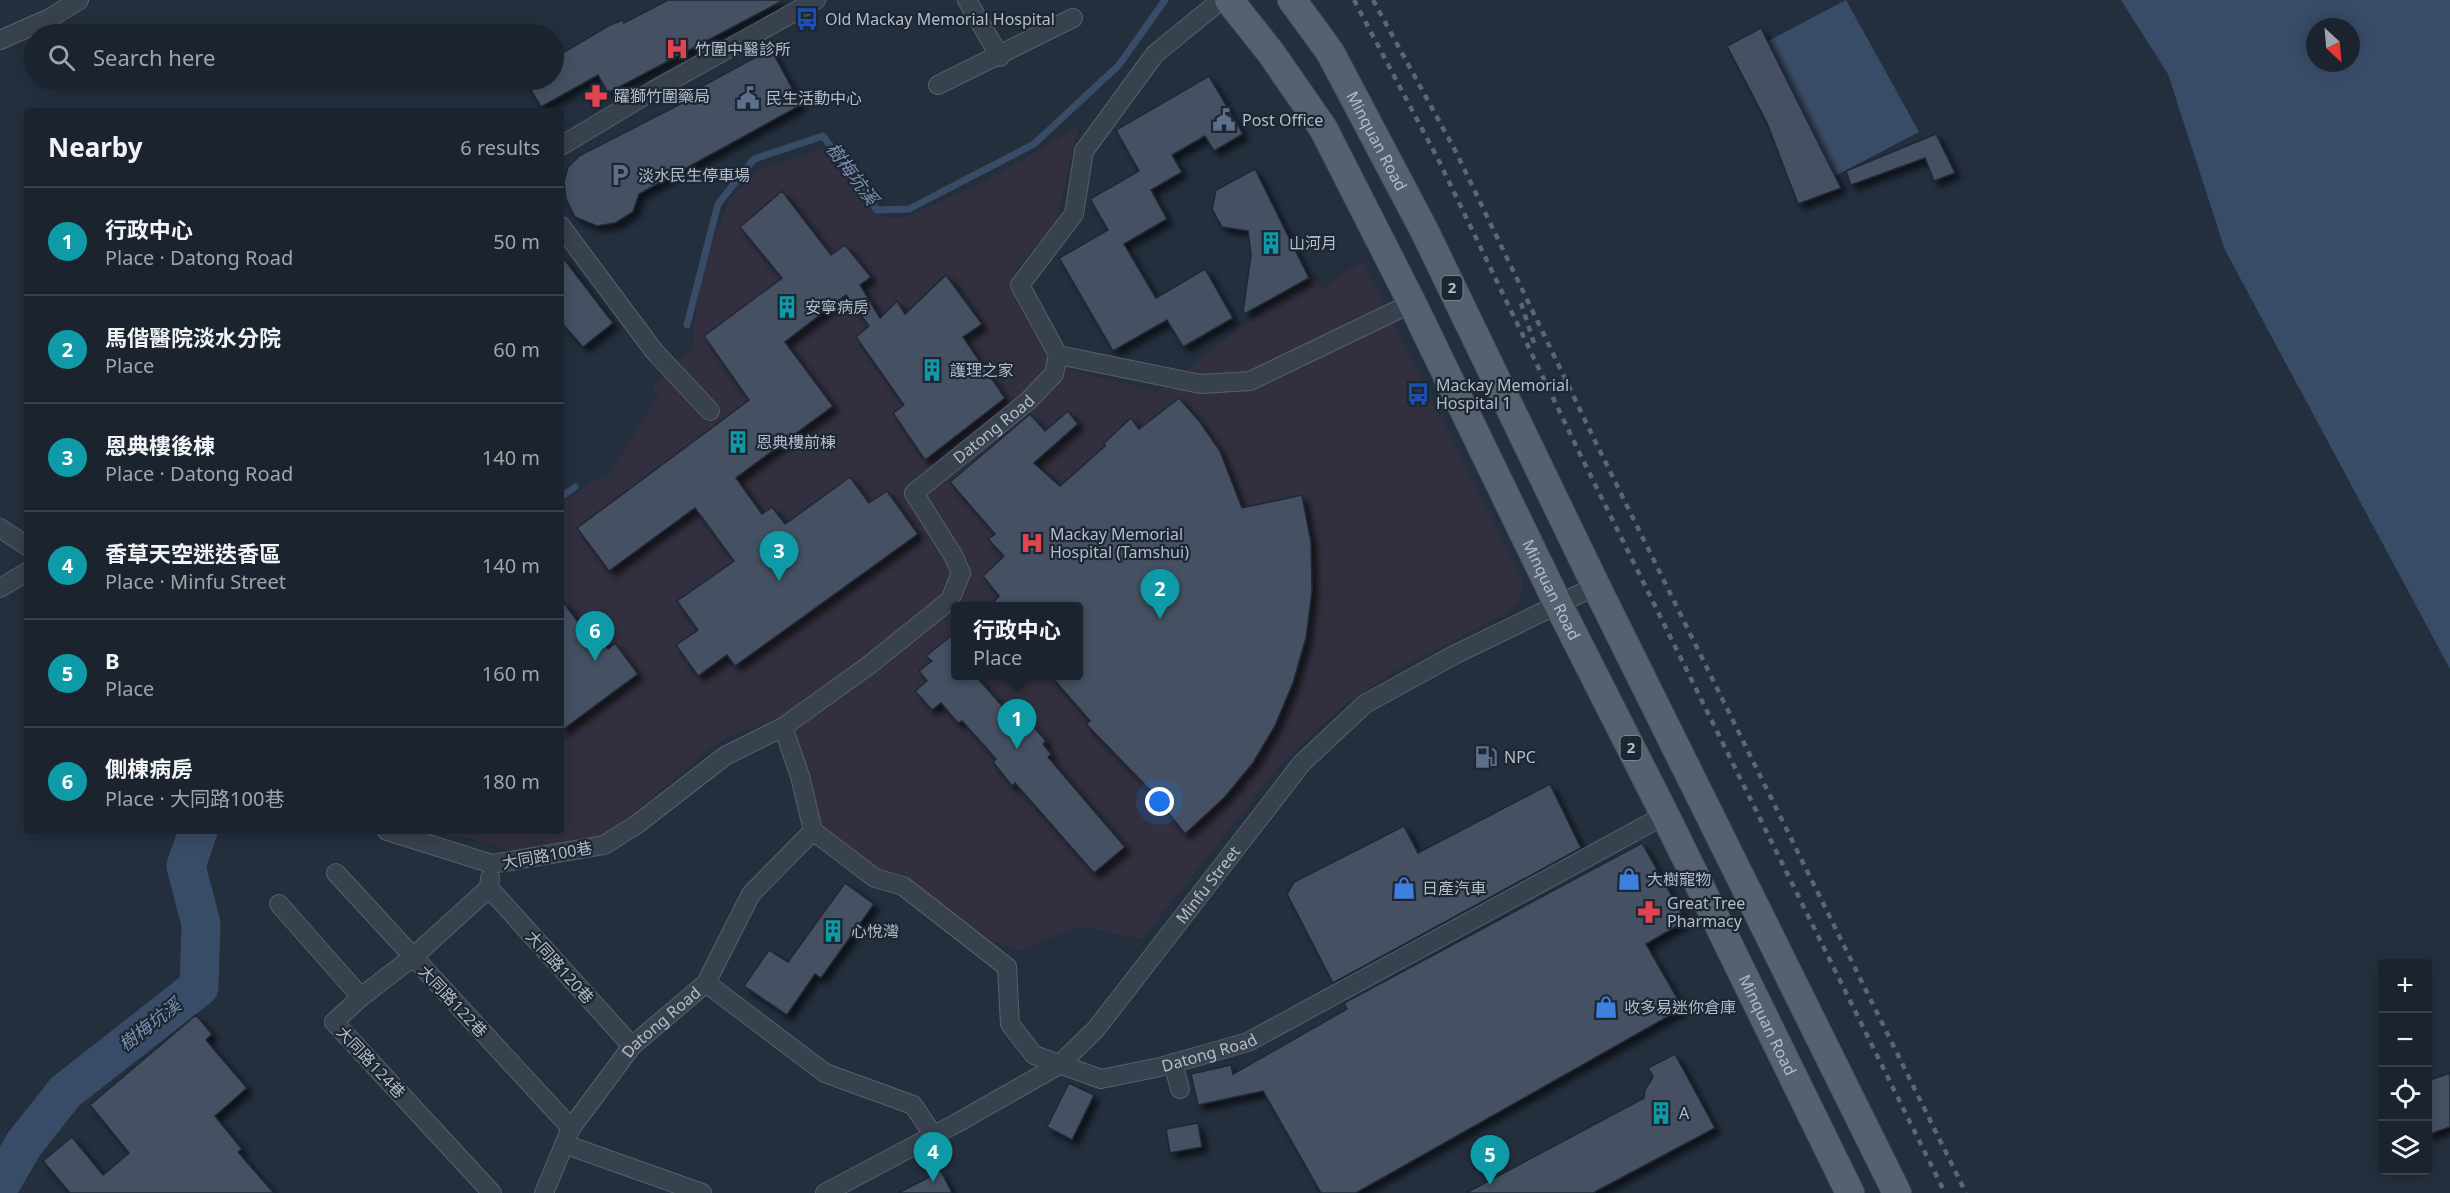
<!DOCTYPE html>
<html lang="en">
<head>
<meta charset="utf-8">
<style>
  :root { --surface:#1b232e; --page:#242b36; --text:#f1f3f6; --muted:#a0a4aa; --line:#39404a; --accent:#2563eb }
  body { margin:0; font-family:"Noto Sans","Noto Sans TC",sans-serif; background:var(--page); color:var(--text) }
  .controls { position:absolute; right:18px; bottom:18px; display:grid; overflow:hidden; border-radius:6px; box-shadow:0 3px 15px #0003 }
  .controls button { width:54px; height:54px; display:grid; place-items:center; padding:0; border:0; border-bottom:2px solid var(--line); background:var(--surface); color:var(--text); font:30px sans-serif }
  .compass { position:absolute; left:2306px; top:18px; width:54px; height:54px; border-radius:50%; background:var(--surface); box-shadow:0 3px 15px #0003; rotate:154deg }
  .you { position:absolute; left:1160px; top:802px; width:21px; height:21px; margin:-15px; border:4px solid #fff; border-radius:50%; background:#1a73e8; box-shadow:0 0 0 9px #1a73e833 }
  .badge { display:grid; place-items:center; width:39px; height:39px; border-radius:50%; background:var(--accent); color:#fff; font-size:20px; font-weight:700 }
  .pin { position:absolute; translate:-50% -50px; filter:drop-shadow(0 2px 3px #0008) }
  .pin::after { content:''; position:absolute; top:32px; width:21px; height:18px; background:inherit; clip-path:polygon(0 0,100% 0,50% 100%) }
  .popup { position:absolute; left:951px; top:602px; width:132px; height:78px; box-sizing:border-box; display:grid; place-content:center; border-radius:6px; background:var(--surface); filter:drop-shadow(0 2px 4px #0005); font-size:20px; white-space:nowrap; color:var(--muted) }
  .popup b { font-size:22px; color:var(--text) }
  .popup::after { content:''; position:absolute; left:50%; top:100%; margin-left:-12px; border:12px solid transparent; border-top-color:var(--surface) }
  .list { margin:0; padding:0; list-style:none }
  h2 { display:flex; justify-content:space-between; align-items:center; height:78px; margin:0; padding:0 24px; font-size:26px }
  h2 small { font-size:20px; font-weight:400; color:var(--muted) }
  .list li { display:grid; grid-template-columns:39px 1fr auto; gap:18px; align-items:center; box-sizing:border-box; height:108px; padding:0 24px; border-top:2px solid var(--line) }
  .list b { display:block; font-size:22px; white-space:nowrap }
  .list p { margin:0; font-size:20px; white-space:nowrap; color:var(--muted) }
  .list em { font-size:20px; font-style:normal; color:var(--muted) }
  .icon { flex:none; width:33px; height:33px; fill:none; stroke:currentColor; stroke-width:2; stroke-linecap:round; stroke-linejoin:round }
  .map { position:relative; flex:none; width:2450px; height:1193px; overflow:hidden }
  .search { position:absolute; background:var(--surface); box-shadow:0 3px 15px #0003; left:24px; top:24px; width:540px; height:66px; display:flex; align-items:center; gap:15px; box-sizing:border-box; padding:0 21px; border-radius:33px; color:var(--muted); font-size:22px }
  .panel { position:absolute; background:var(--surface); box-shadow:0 3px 15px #0003; left:24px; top:108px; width:540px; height:726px; border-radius:6px }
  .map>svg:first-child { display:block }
  .medical { fill:#32303f; fill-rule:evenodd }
  .water { fill:#394c67; fill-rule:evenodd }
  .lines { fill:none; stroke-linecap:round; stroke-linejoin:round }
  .stream { stroke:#394c67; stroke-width:7 }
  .river { stroke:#394c67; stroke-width:39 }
  .building { fill:#455162; stroke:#1f2835; stroke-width:1.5; filter:url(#shadow) }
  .minor-casing { stroke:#565f6c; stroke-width:20 }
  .primary-casing { stroke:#414a57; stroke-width:30 }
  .minor { stroke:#38414e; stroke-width:18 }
  .primary { stroke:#56606e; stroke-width:28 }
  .rail { stroke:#5a6575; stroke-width:4.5; stroke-dasharray:6 6; stroke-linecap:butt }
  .labels { text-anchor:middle; stroke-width:4.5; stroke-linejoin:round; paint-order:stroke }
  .shield { fill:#1d2633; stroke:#878f9c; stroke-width:1.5 }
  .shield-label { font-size:15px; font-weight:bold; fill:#b4bcc9 }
  .poi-label { font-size:16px; fill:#b4bcc9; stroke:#1d2633; text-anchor:start }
  .street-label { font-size:16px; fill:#b4bcc9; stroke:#1d2633 }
  .water-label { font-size:18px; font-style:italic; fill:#7c92b1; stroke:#1d2633 }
</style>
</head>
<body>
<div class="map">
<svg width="2450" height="1193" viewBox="0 0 2450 1193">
  <defs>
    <filter id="shadow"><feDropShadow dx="5.5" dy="5.5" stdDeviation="3" flood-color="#0009"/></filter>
  </defs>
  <rect width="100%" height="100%" fill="#242f3e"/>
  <path class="medical" d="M1078 127 1057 221 1014 272 1012 293 1046 357 1072 371 1158 391 1311 275 1321 289 1362 261 1523 582 1519 600 1506 613 1393 672 1342 707 1285 759 1142 939 1079 926 1020 951 981 937 904 875 874 868 820 823 796 736 778 718 728 737 701 756 620 825 596 839 513 852 484 842 436 831H561V503L591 483 609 475 658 396 653 386 692 349 700 278 729 200 758 171 825 148 835 167 878 215 901 219 986 181ZM956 606H1078V676H956Z"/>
  <g class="water">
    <path d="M1846 0 1919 132 1835 176 1768 41Z"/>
    <path d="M2121 0H2450V669L2225 250 2168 74ZM2315 27H2351V63H2315Z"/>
  </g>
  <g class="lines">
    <g class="stream">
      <path d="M687 325 718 204 754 159 823 136 877 210 909 209 1034 144 1119 65 1165 0"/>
      <path d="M561 497 575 487"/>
    </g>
    <path class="river" d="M0 1185 24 1144 65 1092 199 987 201 924 186 866 198 831"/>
  </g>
  <g class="building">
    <path d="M668 0H784L608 93 598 75 541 107 525 80H554V58L610 25 623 20 624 23Z"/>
    <path d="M1761 28 1841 188 1798 204 1767 123 1727 46Z"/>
    <path d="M771 49 801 105 639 194 633 212 615 223 597 226 575 217 566 199 564 182 568 167 579 156 698 95 695 90Z"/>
    <path d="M1209 76 1243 134 1214 151 1205 136 1172 155 1182 172 1151 190 1167 219 1124 244 1156 298 1205 269 1233 318 1183 347 1167 320 1113 351 1059 258 1108 230 1090 199 1139 171 1116 130Z"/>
    <path d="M1936 134 1955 173 1934 181 1925 158 1851 185 1846 171Z"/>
    <path d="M1255 169 1309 278 1246 313 1243 312 1251 255 1248 231 1222 227 1212 209 1216 190Z"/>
    <path d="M782 191 831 255 845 245 871 277 860 285 880 318 897 301 905 314 946 275 982 324 963 337 1005 398 925 460 893 413 904 405 856 337 869 326 846 295 785 342 833 406 736 478 762 514 772 507 785 524 850 477 869 503 887 491 918 534 735 666 727 655 698 676 676 645 698 630 677 601 734 561 695 508 609 571 577 528 749 400 704 336 782 278 740 227Z"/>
    <path d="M561 255 613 323 583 347 561 322Z"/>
    <path d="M1179 398 1200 422 1220 451 1242 508 1302 495 1311 542 1312 591 1306 638 1293 683 1275 726 1253 763 1224 798 1185 834 1152 792 1086 724 1090 721 1050 675H1078V606H990L999 596 983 576 1004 556 988 539 995 534 950 482 1030 414 1045 431 1068 411 1078 424 1034 463 1060 486 1105 446 1104 443 1131 418 1139 429Z"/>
    <path d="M561 599 587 634 593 630 608 649 615 643 638 674 561 731Z"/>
    <path d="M956 632V675H975L1025 732 1032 725 1046 741 1043 744 1051 754 1048 757 1125 847 1094 873 1015 783 1012 786 993 762 996 759 962 721 958 723 941 703 932 710 915 691 927 681 919 671 932 661 926 656Z"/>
    <path d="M1550 784 1581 848 1333 983 1287 894 1294 882 1404 826 1418 853Z"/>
    <path d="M1642 843 1686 921 1646 944 1683 1008 1356 1193H1321L1263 1091 1198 1105 1191 1074 1231 1065 1233 1074 1347 1009 1344 1003Z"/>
    <path d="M845 883 874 904 821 978 815 974 787 1015 744 986 769 950 788 962Z"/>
    <path d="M196 1015 212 1034 206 1040 247 1088 215 1116 242 1149 238 1152 274 1193H70L43 1161 72 1137 103 1175 129 1153 90 1105Z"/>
    <path d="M1675 1054 1715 1128 1593 1193H1466L1644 1098 1645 1090 1653 1077 1648 1068Z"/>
    <path d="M2450 1073V1127L2427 1135V1081Z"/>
    <path d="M1069 1083 1094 1095 1072 1140 1047 1127Z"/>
    <path d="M1198 1123 1202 1147 1170 1153 1166 1129Z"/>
    <path d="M941 1171 952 1193H898Z"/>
  </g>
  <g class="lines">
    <g class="minor-casing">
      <g id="minor">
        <path d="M967 0 1000 57"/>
        <path d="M0 40 50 18 79 0"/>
        <path d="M938 85 1073 18"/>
        <path d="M561 146 654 90 816 0"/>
        <path d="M561 226 654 351 710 411"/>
        <path d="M1058 355 1201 384 1250 381 1412 303"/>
        <path d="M0 528 27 546"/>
        <path d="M0 588 27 572"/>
        <path id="s1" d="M783 727 800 776 813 831 875 878 903 886 1007 967 1010 1024 1034 1055 1101 1079 1160 1067 1248 1042 1665 815"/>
        <path id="s2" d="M387 831 492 864 604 845 636 825 725 756 783 727 868 666 950 600 961 573 953 555 914 493 1028 401 1054 374 1058 355 1020 285 1074 214 1084 151 1155 54 1221 0"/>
        <path d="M336 873 571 1128"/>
        <path d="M489 888 632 1046"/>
        <path d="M279 904 361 997 334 1022 492 1193"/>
        <path d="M706 983 825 1073 913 1105 934 1136"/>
        <path d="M361 997 413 957 489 888 490 878"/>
        <path d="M1173 1063 1180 1089"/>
        <path d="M564 1144 702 1193"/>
        <path id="s3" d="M544 1193 571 1128 632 1046 706 983 751 894 813 831"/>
        <path id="s4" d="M825 1193 957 1123 1059 1065 1096 1029 1302 763 1365 704 1454 655 1596 586"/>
      </g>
    </g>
    <g class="primary-casing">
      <g id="primary">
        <path id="s5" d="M1229 0 1271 53 1323 128 1412 303 1558 604 1665 815 1850 1193"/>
        <path id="s6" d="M1292 0 1330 52 1424 230 1596 586 1897 1193"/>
      </g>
    </g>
    <use href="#minor" class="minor"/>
    <use href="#primary" class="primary"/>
    <g class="rail">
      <path d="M1354 0 1439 161 1580 454 1945 1193"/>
      <path d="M1373 0 1456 152 1597 445 1966 1193"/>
      <path d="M1521 303 1534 343"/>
    </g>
  </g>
  <defs>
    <g id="bus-bare" transform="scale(1.8)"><path d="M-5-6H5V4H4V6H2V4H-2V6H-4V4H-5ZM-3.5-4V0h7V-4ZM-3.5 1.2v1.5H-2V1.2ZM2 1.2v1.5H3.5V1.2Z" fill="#1a4fb4" stroke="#1d2633" stroke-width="2.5" paint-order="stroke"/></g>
    <g id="hospital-bare" transform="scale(1.8)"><path d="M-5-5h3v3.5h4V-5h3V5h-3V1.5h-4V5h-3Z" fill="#e0444e" stroke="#1d2633" stroke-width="2.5" paint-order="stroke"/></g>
    <g id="pharmacy-bare" transform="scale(1.8)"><path d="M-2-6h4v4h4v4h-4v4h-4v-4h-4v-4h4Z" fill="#e0444e" stroke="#1d2633" stroke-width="2.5" paint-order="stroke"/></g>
    <g id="civic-bare" transform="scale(1.8)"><path d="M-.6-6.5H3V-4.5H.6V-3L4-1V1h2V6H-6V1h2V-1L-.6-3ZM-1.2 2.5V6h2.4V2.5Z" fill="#5c6f8a" stroke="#1d2633" stroke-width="2.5" paint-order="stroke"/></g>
    <g id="parking-bare" transform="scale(1.8)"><path d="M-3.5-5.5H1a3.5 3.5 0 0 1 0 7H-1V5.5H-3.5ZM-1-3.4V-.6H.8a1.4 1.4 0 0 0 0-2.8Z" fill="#5c6f8a" stroke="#1d2633" stroke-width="2.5" paint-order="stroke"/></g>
    <g id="building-bare" transform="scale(1.8)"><path d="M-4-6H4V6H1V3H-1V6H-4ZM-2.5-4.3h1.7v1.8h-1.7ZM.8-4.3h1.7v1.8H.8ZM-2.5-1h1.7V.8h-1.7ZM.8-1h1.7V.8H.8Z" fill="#0f9aa8" stroke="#1d2633" stroke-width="2.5" paint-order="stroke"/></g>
    <g id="fuel-bare" transform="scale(1.8)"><path d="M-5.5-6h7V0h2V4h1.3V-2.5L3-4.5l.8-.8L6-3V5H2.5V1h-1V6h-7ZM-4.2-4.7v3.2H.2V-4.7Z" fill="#5c6f8a" stroke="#1d2633" stroke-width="2.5" paint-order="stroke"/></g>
    <g id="shop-bare" transform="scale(1.8)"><path d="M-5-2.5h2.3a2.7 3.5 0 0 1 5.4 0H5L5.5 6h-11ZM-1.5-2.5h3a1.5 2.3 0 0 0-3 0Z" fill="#3f7fe0" stroke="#1d2633" stroke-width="2.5" paint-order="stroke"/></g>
  </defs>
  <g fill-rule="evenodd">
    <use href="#bus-bare" x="807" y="19"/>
    <use href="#hospital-bare" x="677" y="49"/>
    <use href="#pharmacy-bare" x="596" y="96"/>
    <use href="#civic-bare" x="748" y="98"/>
    <use href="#civic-bare" x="1224" y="120"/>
    <use href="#parking-bare" x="620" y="175"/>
    <use href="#building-bare" x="1271" y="243"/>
    <use href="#building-bare" x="787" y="307"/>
    <use href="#building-bare" x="932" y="370"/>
    <use href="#bus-bare" x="1418" y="394"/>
    <use href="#building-bare" x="738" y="442"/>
    <use href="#hospital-bare" x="1032" y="543"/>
    <use href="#fuel-bare" x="1486" y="757"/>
    <use href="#shop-bare" x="1629" y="879"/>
    <use href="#shop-bare" x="1404" y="888"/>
    <use href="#pharmacy-bare" x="1649" y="912"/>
    <use href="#building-bare" x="833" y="931"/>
    <use href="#shop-bare" x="1606" y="1007"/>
    <use href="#building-bare" x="1661" y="1113"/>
  </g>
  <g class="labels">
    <g class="shield">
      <rect x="1441.5" y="276" width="21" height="24" rx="4.5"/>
      <rect x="1620.5" y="736" width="21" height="24" rx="4.5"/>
    </g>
    <g class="shield-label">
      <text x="1452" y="293">2</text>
      <text x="1631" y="753">2</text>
    </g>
    <g class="poi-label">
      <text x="825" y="25">Old Mackay Memorial Hospital</text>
      <text x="695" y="55">竹圍中醫診所</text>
      <text x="614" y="102">躍獅竹圍藥局</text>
      <text x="766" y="104">民生活動中心</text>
      <text x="1242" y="126">Post Office</text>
      <text x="638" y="181">淡水民生停車場</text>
      <text x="1289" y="249">山河月</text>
      <text x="805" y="313">安寧病房</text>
      <text x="950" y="376">護理之家</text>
      <text x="1436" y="391">Mackay Memorial<tspan x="1436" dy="18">Hospital 1</tspan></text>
      <text x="756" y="448">恩典樓前棟</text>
      <text x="1050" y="540">Mackay Memorial<tspan x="1050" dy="18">Hospital (Tamshui)</tspan></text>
      <text x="1504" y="763">NPC</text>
      <text x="1647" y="885">大樹寵物</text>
      <text x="1422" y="894">日產汽車</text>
      <text x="1667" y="909">Great Tree<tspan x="1667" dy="18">Pharmacy</tspan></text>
      <text x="851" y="937">心悅灣</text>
      <text x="1624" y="1013">收多易迷你倉庫</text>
      <text x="1679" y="1119">A</text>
    </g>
    <g class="street-label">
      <text dy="6" stroke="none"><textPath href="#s6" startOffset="165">Minquan Road</textPath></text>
      <text dy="6" stroke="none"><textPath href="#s2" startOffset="873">Datong Road</textPath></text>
      <text dy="6" stroke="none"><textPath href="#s5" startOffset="674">Minquan Road</textPath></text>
      <text transform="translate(547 855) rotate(-10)" y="6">大同路100巷</text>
      <text dy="6" stroke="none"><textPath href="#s4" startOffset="501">Minfu Street</textPath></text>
      <text transform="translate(560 967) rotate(48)" y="6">大同路120巷</text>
      <text transform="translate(453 1001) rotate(47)" y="6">大同路122巷</text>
      <text dy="6" stroke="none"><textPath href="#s3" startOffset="210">Datong Road</textPath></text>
      <text dy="6" stroke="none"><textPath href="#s5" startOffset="1160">Minquan Road</textPath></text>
      <text dy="6" stroke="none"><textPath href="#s1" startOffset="626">Datong Road</textPath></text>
      <text transform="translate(371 1062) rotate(47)" y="6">大同路124巷</text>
    </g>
    <g class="water-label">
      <text transform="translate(852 174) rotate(53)" y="6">樹梅坑溪</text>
      <text transform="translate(150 1025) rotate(-38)" y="6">樹梅坑溪</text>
    </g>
  </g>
</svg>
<div class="controls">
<button>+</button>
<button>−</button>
<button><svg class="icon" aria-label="locate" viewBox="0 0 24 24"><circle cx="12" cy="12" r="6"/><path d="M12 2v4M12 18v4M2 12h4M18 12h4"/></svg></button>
<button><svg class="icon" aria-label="layers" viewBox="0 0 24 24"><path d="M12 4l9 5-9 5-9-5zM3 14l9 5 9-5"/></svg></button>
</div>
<svg class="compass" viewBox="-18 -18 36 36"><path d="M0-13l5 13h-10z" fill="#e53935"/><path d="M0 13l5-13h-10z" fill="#a0a4aa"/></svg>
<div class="you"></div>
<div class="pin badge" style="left:1017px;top:749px;background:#0f9aa8">1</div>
<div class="popup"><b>行政中心</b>Place</div>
<div class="pin badge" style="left:1160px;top:619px;background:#0f9aa8">2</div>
<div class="pin badge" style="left:779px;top:581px;background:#0f9aa8">3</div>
<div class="pin badge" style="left:933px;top:1182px;background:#0f9aa8">4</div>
<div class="pin badge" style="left:1490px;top:1185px;background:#0f9aa8">5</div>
<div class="pin badge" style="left:595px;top:661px;background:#0f9aa8">6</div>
<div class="search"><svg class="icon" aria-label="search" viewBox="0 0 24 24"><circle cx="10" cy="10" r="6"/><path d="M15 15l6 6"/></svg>Search here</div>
<section class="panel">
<h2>Nearby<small>6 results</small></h2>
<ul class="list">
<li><span class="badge" style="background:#0f9aa8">1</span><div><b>行政中心</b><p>Place · Datong Road</p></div><em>50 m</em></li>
<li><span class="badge" style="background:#0f9aa8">2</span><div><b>馬偕醫院淡水分院</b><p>Place</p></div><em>60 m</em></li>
<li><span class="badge" style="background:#0f9aa8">3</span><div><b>恩典樓後棟</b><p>Place · Datong Road</p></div><em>140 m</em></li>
<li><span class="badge" style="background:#0f9aa8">4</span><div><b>香草天空迷迭香區</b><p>Place · Minfu Street</p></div><em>140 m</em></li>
<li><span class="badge" style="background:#0f9aa8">5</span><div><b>B</b><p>Place</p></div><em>160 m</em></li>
<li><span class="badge" style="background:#0f9aa8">6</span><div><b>側棟病房</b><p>Place · 大同路100巷</p></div><em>180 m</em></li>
</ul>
</section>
</div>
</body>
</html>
